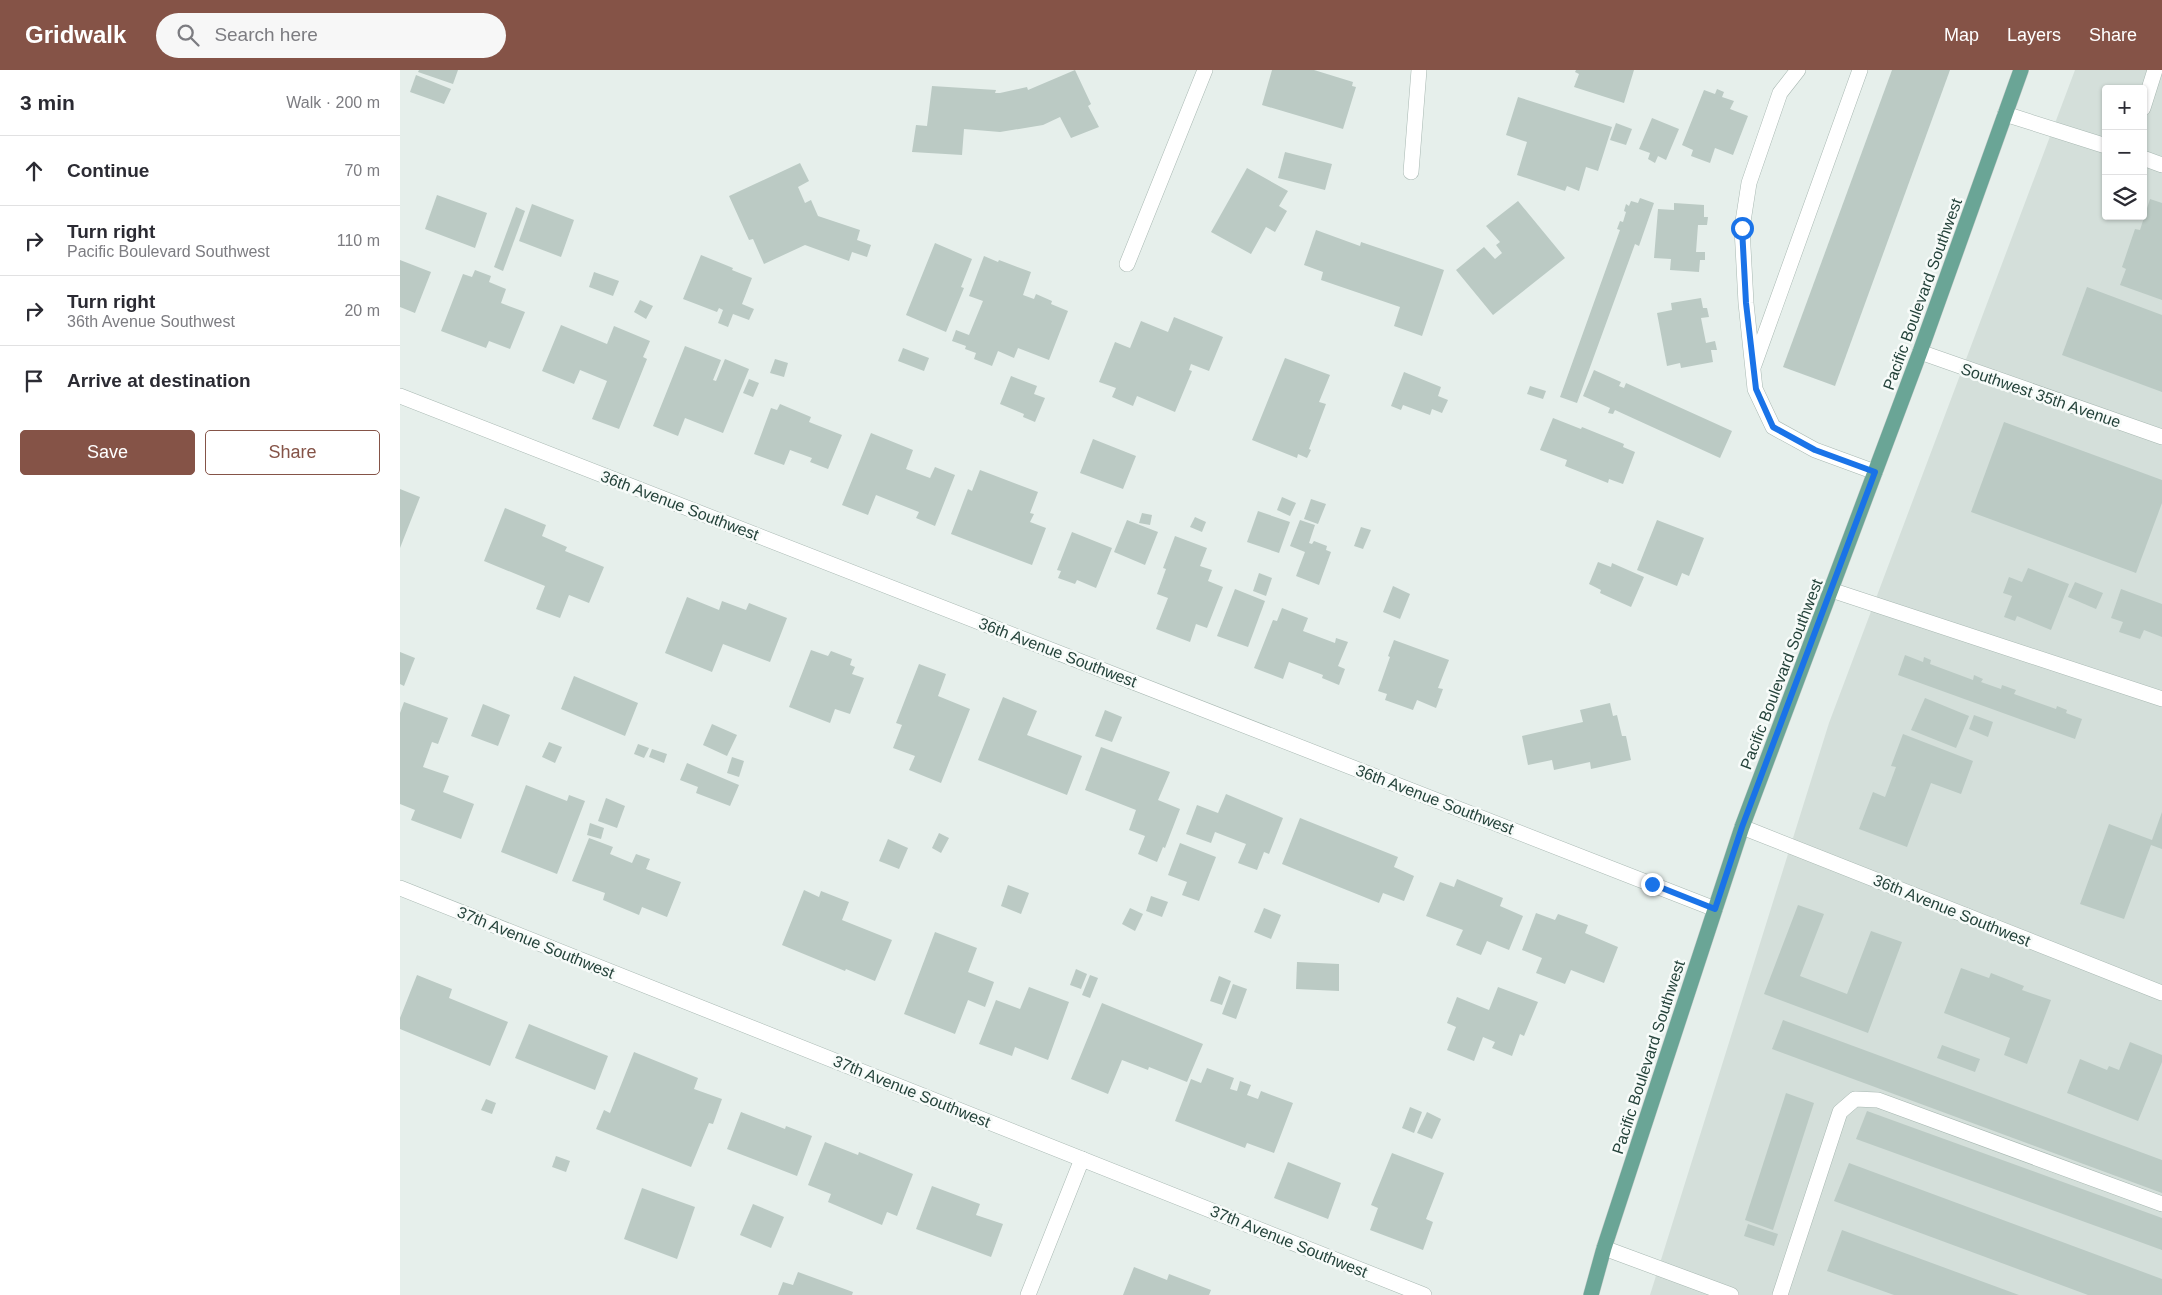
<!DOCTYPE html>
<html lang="en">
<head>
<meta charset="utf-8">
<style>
  :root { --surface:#fff; --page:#f7f7f7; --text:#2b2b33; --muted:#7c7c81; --line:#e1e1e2; --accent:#855347 }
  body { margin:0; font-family:Helvetica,sans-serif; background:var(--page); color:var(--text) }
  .controls { position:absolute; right:15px; top:15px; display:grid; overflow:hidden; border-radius:5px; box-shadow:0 1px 4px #0004 }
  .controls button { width:45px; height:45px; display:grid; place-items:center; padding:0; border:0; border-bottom:1px solid var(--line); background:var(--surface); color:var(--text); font:25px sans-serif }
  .stop { position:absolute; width:15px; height:15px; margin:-11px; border:4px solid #1a73e8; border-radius:50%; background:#fff }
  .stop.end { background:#1a73e8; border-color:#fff; box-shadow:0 1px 5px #0008 }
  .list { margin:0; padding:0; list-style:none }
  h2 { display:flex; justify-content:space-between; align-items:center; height:65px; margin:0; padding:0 20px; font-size:21px }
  h2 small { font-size:16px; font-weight:400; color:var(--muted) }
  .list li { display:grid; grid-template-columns:32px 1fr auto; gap:15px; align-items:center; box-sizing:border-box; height:70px; padding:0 20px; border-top:1px solid var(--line) }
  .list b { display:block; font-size:19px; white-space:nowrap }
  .list p { margin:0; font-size:16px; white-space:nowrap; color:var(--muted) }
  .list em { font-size:16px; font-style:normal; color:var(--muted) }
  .actions { display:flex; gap:10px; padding:15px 20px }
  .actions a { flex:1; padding:11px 0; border:1px solid var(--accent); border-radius:5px; text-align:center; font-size:18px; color:var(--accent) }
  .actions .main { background:var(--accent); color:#fff }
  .icon { flex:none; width:28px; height:28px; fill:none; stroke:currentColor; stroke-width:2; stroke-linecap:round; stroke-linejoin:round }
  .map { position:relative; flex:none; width:1762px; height:1225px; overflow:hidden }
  header { display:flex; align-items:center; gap:30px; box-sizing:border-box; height:70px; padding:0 25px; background:var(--accent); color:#fff }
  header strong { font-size:24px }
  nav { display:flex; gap:28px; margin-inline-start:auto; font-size:18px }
  .search { width:350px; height:45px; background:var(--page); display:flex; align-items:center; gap:12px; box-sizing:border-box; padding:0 18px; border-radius:28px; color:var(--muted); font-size:19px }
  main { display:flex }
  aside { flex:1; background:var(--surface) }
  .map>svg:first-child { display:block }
  .built { fill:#d4dfda; fill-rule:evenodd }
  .building { fill:#bbcac4 }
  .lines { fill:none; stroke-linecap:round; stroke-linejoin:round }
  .service-casing { stroke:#a8b8b2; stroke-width:16 }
  .minor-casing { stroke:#a8b8b2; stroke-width:16 }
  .primary-casing { stroke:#c2cac8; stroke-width:16 }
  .service { stroke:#fff; stroke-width:15 }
  .minor { stroke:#fff; stroke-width:15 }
  .primary { stroke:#6aa596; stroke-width:15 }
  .route { stroke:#1a73e8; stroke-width:6 }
  .labels { text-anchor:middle; stroke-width:5; stroke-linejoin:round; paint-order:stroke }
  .street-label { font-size:16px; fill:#24423a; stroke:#f7fbf9 }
</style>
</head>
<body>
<header>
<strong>Gridwalk</strong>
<div class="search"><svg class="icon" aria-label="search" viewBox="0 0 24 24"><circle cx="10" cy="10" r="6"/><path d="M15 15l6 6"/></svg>Search here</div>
<nav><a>Map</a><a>Layers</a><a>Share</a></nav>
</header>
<main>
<aside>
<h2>3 min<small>Walk · 200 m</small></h2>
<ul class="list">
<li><svg class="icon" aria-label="ahead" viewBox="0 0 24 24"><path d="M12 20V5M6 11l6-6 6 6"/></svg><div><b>Continue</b></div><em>70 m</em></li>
<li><svg class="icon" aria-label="right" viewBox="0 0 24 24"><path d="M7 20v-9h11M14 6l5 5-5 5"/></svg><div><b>Turn right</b><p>Pacific Boulevard Southwest</p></div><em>110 m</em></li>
<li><svg class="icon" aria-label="right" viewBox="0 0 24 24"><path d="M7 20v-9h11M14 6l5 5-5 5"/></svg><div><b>Turn right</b><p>36th Avenue Southwest</p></div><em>20 m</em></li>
<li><svg class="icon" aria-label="arrive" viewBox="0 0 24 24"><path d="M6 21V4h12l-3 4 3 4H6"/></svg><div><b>Arrive at destination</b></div></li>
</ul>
<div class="actions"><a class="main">Save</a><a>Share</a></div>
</aside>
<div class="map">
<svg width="1762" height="1225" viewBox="0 0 1762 1225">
  <rect width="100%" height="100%" fill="#e6efeb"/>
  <path class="built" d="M1675 0H1762V1225H1250L1429 653ZM1706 19H1743V146H1706Z"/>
  <g class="building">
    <path d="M19 0H58L53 14 18 2Z"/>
    <path d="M675 0 691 34 688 36 699 57 671 68 660 47 643 55 600 62 564 59 562 85 512 82 516 55 527 56 532 16 596 20 595 23H600L627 17 628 20Z"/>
    <path d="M872 0H914L953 12 952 16 956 17 943 59 862 35Z"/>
    <path d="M1176 0H1234L1224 33 1174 17 1179 4 1175 2Z"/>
    <path d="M1492 0H1550L1435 316 1383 297Z"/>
    <path d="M16 5 51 19 44 34 10 22Z"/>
    <path d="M1317 19 1324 22 1322 27 1334 31 1330 39 1348 46 1333 85 1315 78 1310 93 1291 86 1293 80 1282 75 1304 20 1315 24Z"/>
    <path d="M1118 27 1212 57 1198 101 1186 97 1179 121 1167 116 1165 121 1117 105 1127 72 1106 65Z"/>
    <path d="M1252 48 1279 59 1266 90 1258 86 1255 93 1248 89 1250 83 1239 79Z"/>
    <path d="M1216 53 1232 59 1226 75 1210 70Z"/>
    <path d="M885 82 932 94 925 120 878 108Z"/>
    <path d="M400 93 409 111 398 117 405 133 411 130 418 146 460 160 457 170 471 175 467 187 452 182 449 191 405 175 364 194 353 169 349 170 329 126Z"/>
    <path d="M847 98 888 121 879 136 887 141 875 162 866 157 851 184 811 162Z"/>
    <path d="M37 125 87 143 75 178 25 159Z"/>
    <path d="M1240 128 1254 133 1239 176 1235 174 1177 333 1160 327 1220 160 1217 159 1220 151 1223 152 1226 142 1224 141 1226 134 1229 136 1231 131 1238 133Z"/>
    <path d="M1750 129 1762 133V230L1720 215 1726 199 1722 197 1735 159 1740 160Z"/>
    <path d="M1118 131 1165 188 1093 245 1056 200 1084 177 1095 189 1102 183 1096 175 1100 172 1086 156Z"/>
    <path d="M1274 133 1304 135V147H1308L1307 155H1298L1296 182H1305V190H1300L1299 202 1270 200 1271 189 1254 188 1258 139 1274 140Z"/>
    <path d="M132 134 174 150 161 187 119 171Z"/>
    <path d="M116 137 125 141 103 201 94 197Z"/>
    <path d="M916 160 960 176 961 172 1044 200 1022 266 994 256 1000 237 921 210 923 202 904 195Z"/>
    <path d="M535 173 572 189 561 217 564 218 546 262 506 245Z"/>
    <path d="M301 185 333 198 332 200 352 208 342 234 354 239 349 250 333 244 328 257 318 253 323 240 319 238 317 242 283 229Z"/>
    <path d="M584 186 598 192 599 190 631 202 623 225 634 229 636 224 652 231 651 234 668 241 649 290 618 278 614 288 598 281 592 296 574 289 576 283 565 279 566 276 552 271 556 260 569 265 583 231 569 226Z"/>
    <path d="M0 190 31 202 15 243 0 237Z"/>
    <path d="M75 200 91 206 89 212 106 219 101 233 125 242 110 279 89 271 86 278 41 261 63 204 72 207Z"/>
    <path d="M194 202 219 211 213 226 189 217Z"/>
    <path d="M1687 217 1762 245V322L1662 285Z"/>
    <path d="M1301 228 1303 238H1307L1309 247 1301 248 1306 273 1315 271 1317 280H1311L1313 292 1281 298 1280 293 1267 296 1257 243 1272 240 1271 233Z"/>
    <path d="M240 230 253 236 246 249 234 242Z"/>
    <path d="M774 247 823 267 809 301 791 294 789 300 792 301 775 342 737 326 733 336 712 327 716 318 699 312 715 272 730 278 741 251 768 262Z"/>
    <path d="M161 255 207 274 214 256 250 271 243 287 247 289 219 359 192 349 207 311 180 300 174 314 142 301Z"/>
    <path d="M285 276 321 290 313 310 316 311 325 289 349 299 323 363 285 348 278 366 253 356Z"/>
    <path d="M503 278 529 288 524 301 498 291Z"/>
    <path d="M885 288 930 305 919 332 926 334 909 379 911 380 907 388 898 384 897 388 852 370Z"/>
    <path d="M375 289 388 293 384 307 370 303Z"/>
    <path d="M1194 300 1221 312 1219 316 1224 318 1226 313 1332 361 1320 388 1215 340 1213 344 1208 343 1210 338 1183 326Z"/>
    <path d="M1004 302 1041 317 1038 326 1048 330 1042 343 1032 339 1030 345 1003 335 1001 340 991 336Z"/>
    <path d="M611 306 637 316 634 324 645 328 635 352 623 347 624 344 600 334Z"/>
    <path d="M349 309 359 313 353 327 343 323Z"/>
    <path d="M1130 316 1146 321 1143 329 1127 324Z"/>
    <path d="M380 334 411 347 409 352 442 365 428 399 410 392 412 388 390 380 384 395 354 384 371 338 377 340Z"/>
    <path d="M1153 348 1181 359 1182 357 1224 374 1223 377 1235 382 1223 414 1209 409 1208 413 1165 396 1167 390 1140 380Z"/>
    <path d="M1604 352 1762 410V433L1736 503 1571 442Z"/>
    <path d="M471 363 513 380 506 399 530 408 535 397 555 405 535 456 516 448 519 442 476 425 468 445 442 435Z"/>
    <path d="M693 369 736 386 723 419 680 403Z"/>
    <path d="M580 400 638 422 630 443 634 444 630 452 646 458 632 495 551 464 568 419 572 421Z"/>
    <path d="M0 419 20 427 0 478Z"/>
    <path d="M882 427 896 433 890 446 877 440Z"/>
    <path d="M911 429 926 434 918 454 904 449Z"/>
    <path d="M105 438 146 455 142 466 167 477 165 481 204 497 189 533 169 525 160 548 136 539 145 516 84 491Z"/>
    <path d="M858 441 890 452 879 483 847 472Z"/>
    <path d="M742 443 752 445 750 455 739 453Z"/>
    <path d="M795 447 806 452 802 462 790 457Z"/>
    <path d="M727 450 758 462 745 495 714 482Z"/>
    <path d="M900 450 915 455 909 473 912 474 914 471 927 476 926 480 931 482 919 515 896 506 905 482 890 476Z"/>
    <path d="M1257 450 1304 468 1289 506 1282 503 1277 516 1237 500Z"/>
    <path d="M961 457 971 460 963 479 954 476Z"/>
    <path d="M672 462 712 478 696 518 677 510 675 514 658 508 661 501 657 500Z"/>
    <path d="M775 466 807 478 800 496 812 500 808 511 823 517 807 558 796 554 790 572 756 559 768 528 757 524 766 499 763 498Z"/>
    <path d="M1198 492 1211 497 1212 493 1244 507 1231 537 1200 523 1201 520 1189 514Z"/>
    <path d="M1628 498 1669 514 1651 560 1617 546 1615 551 1604 547 1612 526 1603 523 1609 507 1622 512Z"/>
    <path d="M859 503 872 508 866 526 853 521Z"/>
    <path d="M1675 512 1703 523 1696 539 1668 527Z"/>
    <path d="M993 516 1010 524 1000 549 983 542Z"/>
    <path d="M835 519 865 531 848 577 817 566Z"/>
    <path d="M1721 519 1762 534V567L1744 560 1740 569 1719 562 1723 552 1711 548Z"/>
    <path d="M287 527 319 540 322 531 346 540 349 533 387 548 370 592 323 574 312 602 265 583Z"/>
    <path d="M882 538 908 548 903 561 935 573 936 568 948 572 938 596 945 599 939 615 922 608 923 605 889 592 883 609 854 598 873 550 877 551Z"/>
    <path d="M994 570 1049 590 1038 618 1043 619 1036 638 1017 630 1013 640 985 630 987 624 978 621 990 587 988 586Z"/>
    <path d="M411 580 428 586 431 581 452 589 450 595 455 597 452 604 464 608 450 644 435 639 430 653 389 637Z"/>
    <path d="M0 582 15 588 4 616 0 614Z"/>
    <path d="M1505 585 1523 592 1524 587 1531 590 1530 594 1573 610 1574 605 1583 609 1581 612 1601 619 1602 615 1616 620 1614 624 1656 639 1657 636 1667 640 1666 643 1682 649 1675 669 1498 605Z"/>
    <path d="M519 594 546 604 538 626 570 639 541 713 509 700 515 686 493 678 502 655 496 653Z"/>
    <path d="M174 606 238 633 225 666 161 639Z"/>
    <path d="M603 627 637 641 627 665 682 686 667 725 578 690Z"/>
    <path d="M1525 628 1569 646 1556 678 1511 660Z"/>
    <path d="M4 632 48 648 38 674 32 672 23 697 49 706 43 722 74 734 61 769 11 750 15 740 0 734V643Z"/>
    <path d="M1210 633 1213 646 1217 645 1222 666H1226L1231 690 1191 699 1190 692 1154 700 1152 690 1128 695 1122 666 1183 652 1180 640Z"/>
    <path d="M83 634 110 645 98 676 71 666Z"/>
    <path d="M705 640 722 647 712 672 695 666Z"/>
    <path d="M1574 645 1593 652 1588 667 1569 659Z"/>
    <path d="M312 654 337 665 327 686 303 675Z"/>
    <path d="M1503 664 1573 691 1561 724 1531 713 1507 777 1459 759 1473 722 1485 727 1496 697 1491 696Z"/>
    <path d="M149 672 162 677 155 693 142 687Z"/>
    <path d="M238 674 249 678 244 688 234 684Z"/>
    <path d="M701 677 770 702 758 730 780 739 765 778 763 777 757 792 738 784 745 766 729 760 736 740 685 720Z"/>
    <path d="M252 679 267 684 264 693 249 687Z"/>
    <path d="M332 687 344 691 339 707 327 703Z"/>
    <path d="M287 693 339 715 330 736 296 723 298 717 280 710Z"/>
    <path d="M126 715 167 731 169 725 185 731 157 804 101 782Z"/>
    <path d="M826 724 883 748 869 784 864 782 857 800 838 793 846 774 815 762 811 773 786 764 797 735 818 743Z"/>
    <path d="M206 728 225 736 217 758 198 751Z"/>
    <path d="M1762 742V779L1751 775 1724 849 1680 834 1709 754 1752 770Z"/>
    <path d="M900 748 998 787 994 797 1014 806 1004 831 983 823 979 833 882 794Z"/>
    <path d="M190 753 204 758 201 769 187 765Z"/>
    <path d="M539 763 549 768 541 783 532 778Z"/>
    <path d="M189 768 213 777 210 784 232 793 236 784 250 789 246 799 281 812 267 847 242 837 239 845 203 830 205 823 172 811Z"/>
    <path d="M488 769 508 778 499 799 479 791Z"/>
    <path d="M780 773 816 787 799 831 782 825 787 812 768 805Z"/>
    <path d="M1057 809 1103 828 1100 836 1123 846 1109 880 1087 871 1081 885 1056 875 1063 860 1026 846 1040 812 1054 817Z"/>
    <path d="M608 815 629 823 621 844 601 836Z"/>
    <path d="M404 820 419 827 421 821 449 832 442 850 492 870 475 911 446 899 445 901 382 875Z"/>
    <path d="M751 826 768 832 762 847 746 841Z"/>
    <path d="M1398 835 1424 844 1400 906 1447 924 1471 861 1502 872 1468 963 1364 924Z"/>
    <path d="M730 838 743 844 735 861 722 854Z"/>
    <path d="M864 838 881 845 871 869 854 862Z"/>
    <path d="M1136 843 1155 850 1158 844 1188 855 1185 863 1218 877 1204 913 1171 900 1165 914 1136 903 1142 888 1122 880Z"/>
    <path d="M535 862 577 878 568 902 594 912 585 937 568 930 555 964 504 944Z"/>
    <path d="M897 892 939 894V921L896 919Z"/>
    <path d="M1561 898 1589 908 1591 903 1624 916 1622 920 1651 930 1627 994 1604 985 1610 968 1544 943Z"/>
    <path d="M676 899 687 904 681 919 670 915Z"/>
    <path d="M17 905 52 919 49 928 108 952 90 996 0 959V948Z"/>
    <path d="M690 905 698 908 690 928 682 925Z"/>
    <path d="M819 906 831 911 822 935 810 931Z"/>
    <path d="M833 914 847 919 836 949 822 944Z"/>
    <path d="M629 917 669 932 648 990 615 977 612 986 579 974 596 930 620 939Z"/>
    <path d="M1098 917 1138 932 1124 966 1120 964 1112 986 1092 978 1095 972 1083 967 1074 991 1047 980 1056 957 1047 953 1057 927 1089 940Z"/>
    <path d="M702 933 803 974 787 1012 749 997 748 1000 722 990 708 1024 671 1009Z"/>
    <path d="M1383 950 1762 1090V1123L1372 979Z"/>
    <path d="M129 954 208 986 195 1020 115 988Z"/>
    <path d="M1730 972 1762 985V992L1738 1051 1667 1023 1680 989 1707 1000 1709 996 1719 1000Z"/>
    <path d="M1542 975 1580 989 1575 1002 1537 988Z"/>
    <path d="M234 982 298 1008 294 1019 322 1029 313 1054 309 1053 291 1097 196 1059 204 1040 210 1043Z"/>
    <path d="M807 998 834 1008 830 1019 837 1021 840 1011 851 1015 847 1025 858 1029 861 1021 893 1033 874 1083 847 1073 845 1078 775 1051 791 1009 801 1013Z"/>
    <path d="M1386 1023 1414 1033 1373 1160 1345 1150Z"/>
    <path d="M86 1029 96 1033 92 1044 81 1040Z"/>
    <path d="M1010 1037 1022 1042 1014 1063 1002 1058Z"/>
    <path d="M1467 1041 1762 1148V1180L1456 1069Z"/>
    <path d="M341 1042 385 1059 386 1056 412 1066 397 1106 327 1079Z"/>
    <path d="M1027 1042 1041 1049 1032 1069 1017 1063Z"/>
    <path d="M425 1072 458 1085 459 1082 513 1104 497 1146 487 1142 482 1155 428 1132 431 1124 408 1115Z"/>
    <path d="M992 1083 1044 1103 1026 1149 1033 1152 1023 1180 970 1160 978 1138 971 1135Z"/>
    <path d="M156 1086 170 1091 166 1102 152 1097Z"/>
    <path d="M888 1092 941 1113 928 1149 874 1128Z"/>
    <path d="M1449 1093 1762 1209V1225H1688L1434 1131Z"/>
    <path d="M532 1116 580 1134 576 1145 603 1154 591 1187 516 1159Z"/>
    <path d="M242 1118 295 1137 277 1189 224 1169Z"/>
    <path d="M353 1134 384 1147 371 1178 340 1165Z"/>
    <path d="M1348 1154 1378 1164 1374 1176 1344 1166Z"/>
    <path d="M1442 1160 1619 1225H1494L1427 1201Z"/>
    <path d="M734 1197 767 1210 769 1204 811 1220 809 1225H723Z"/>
    <path d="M398 1202 453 1222 452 1225H378L383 1212 393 1215Z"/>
  </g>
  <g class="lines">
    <g class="service-casing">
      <g id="service">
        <path d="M1398 0 1380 23 1349 113 1342 158 1346 233 1355 319 1373 357 1415 380 1475 402"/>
        <path d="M1743 38 1755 0"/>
        <path d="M1605 44 1706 76"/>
        <path d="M1743 88 1762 95"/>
        <path d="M1354 295 1460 0"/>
        <path d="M1431 520 1762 629"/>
        <path d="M1204 1178 1331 1225"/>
        <path d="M1380 1225 1440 1042 1455 1029 1478 1030 1762 1134"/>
      </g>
    </g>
    <g class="minor-casing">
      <g id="minor">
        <path d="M1011 102 1019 0"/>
        <path d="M727 194 805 0"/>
        <path d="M1520 282 1762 367"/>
        <path d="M0 326 1315 839"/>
        <path d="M1342 757 1762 923"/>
        <path d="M0 818 1024 1225"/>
        <path d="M628 1225 682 1089"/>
      </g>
    </g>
    <g class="primary-casing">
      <path id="primary" d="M1191 1225 1204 1178 1342 757 1520 282 1621 0"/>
    </g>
    <use href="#service" class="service"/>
    <use href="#minor" class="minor"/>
    <use href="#primary" class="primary"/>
  </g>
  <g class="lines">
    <path class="route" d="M1252 814 1315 839 1342 757 1475 402 1415 380 1373 357 1356 319 1346 233 1342 158"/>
  </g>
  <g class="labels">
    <g class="street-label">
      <text transform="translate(1522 224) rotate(-70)" y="6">Pacific Boulevard Southwest</text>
      <text transform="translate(1641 325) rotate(19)" y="6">Southwest 35th Avenue</text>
      <text transform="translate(280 435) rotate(21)" y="6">36th Avenue Southwest</text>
      <text transform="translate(658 582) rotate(21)" y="6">36th Avenue Southwest</text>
      <text transform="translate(1381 604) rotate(-69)" y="6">Pacific Boulevard Southwest</text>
      <text transform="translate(1035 729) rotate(21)" y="6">36th Avenue Southwest</text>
      <text transform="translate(1552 840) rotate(22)" y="6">36th Avenue Southwest</text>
      <text transform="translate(136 872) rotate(22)" y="6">37th Avenue Southwest</text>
      <text transform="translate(1248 987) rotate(-72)" y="6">Pacific Boulevard Southwest</text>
      <text transform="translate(512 1021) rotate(22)" y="6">37th Avenue Southwest</text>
      <text transform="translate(889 1171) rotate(22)" y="6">37th Avenue Southwest</text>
    </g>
  </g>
</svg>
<div class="controls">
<button>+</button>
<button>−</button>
<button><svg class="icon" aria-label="layers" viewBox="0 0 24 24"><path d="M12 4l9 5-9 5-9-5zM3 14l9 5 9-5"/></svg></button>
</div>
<div class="stop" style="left:1342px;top:158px"></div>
<div class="stop end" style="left:1252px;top:814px"></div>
</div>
</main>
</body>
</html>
